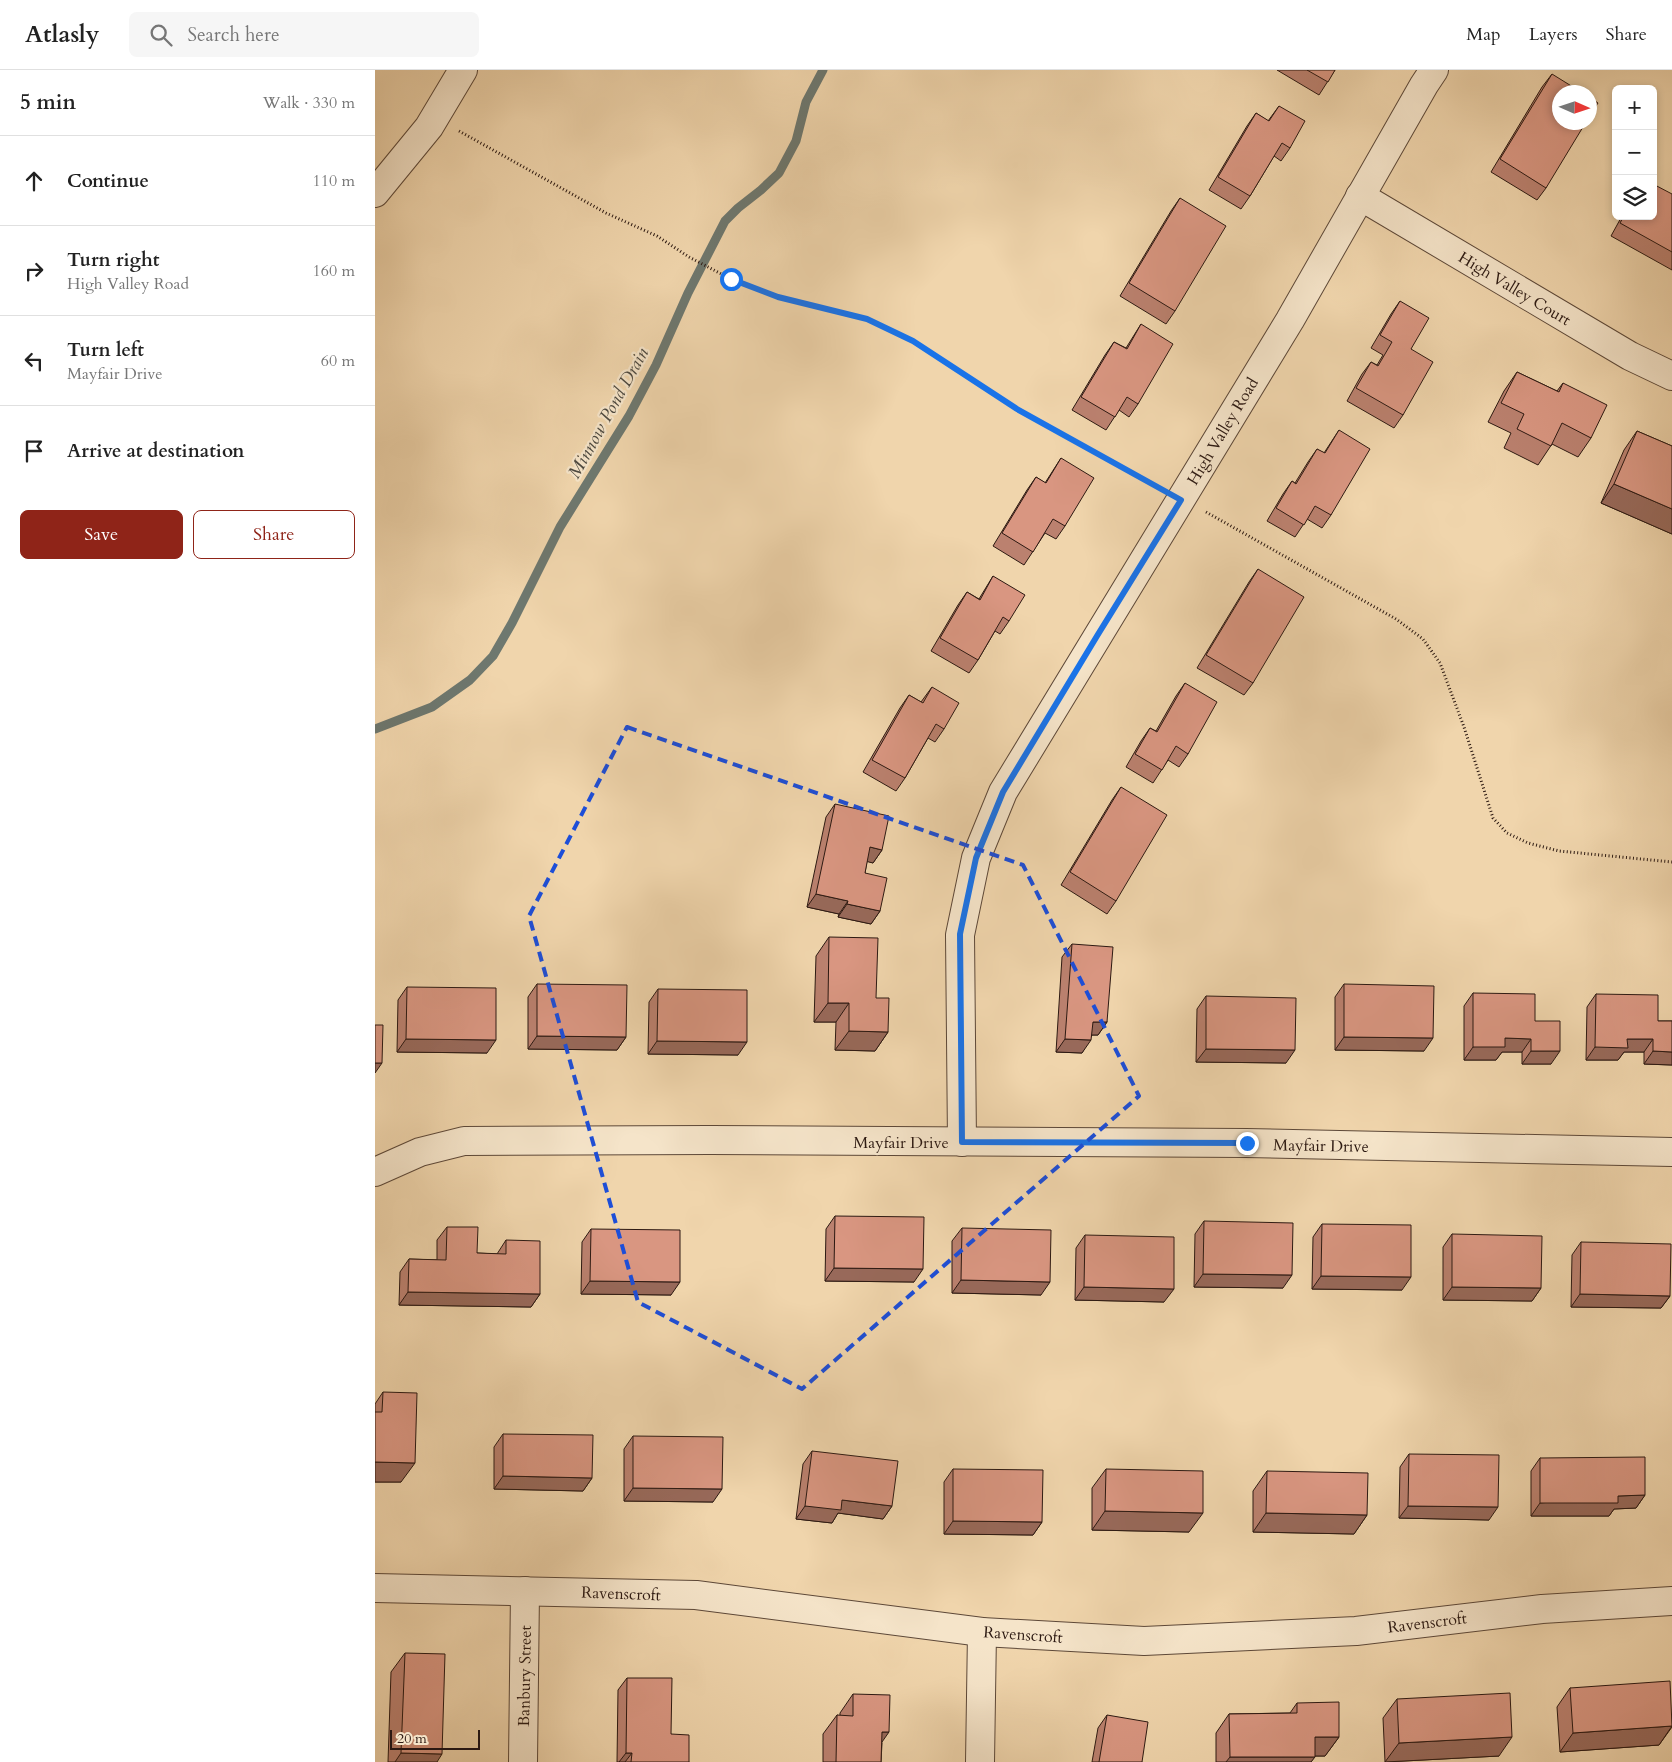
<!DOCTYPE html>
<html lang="en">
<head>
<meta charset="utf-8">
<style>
  :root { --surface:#fff; --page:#f6f6f6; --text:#222; --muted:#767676; --line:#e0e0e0; --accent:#8f2418 }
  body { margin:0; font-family:Cardo,serif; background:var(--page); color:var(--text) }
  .controls { position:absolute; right:15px; top:15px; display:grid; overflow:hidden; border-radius:8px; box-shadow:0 2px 8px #0003 }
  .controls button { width:45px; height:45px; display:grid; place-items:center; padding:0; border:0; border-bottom:1px solid var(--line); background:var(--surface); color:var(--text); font:25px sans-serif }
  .compass { position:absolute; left:1177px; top:15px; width:45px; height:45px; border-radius:50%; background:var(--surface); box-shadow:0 2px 8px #0003; rotate:93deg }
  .scale { position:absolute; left:15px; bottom:12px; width:90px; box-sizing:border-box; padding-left:5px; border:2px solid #2c1912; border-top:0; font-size:14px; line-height:18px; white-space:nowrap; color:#2c1912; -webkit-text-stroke:4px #f5e4c9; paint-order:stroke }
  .stop { position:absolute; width:15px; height:15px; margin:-11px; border:4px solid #1a73e8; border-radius:50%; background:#fff }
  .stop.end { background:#1a73e8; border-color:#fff; box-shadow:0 1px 5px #0008 }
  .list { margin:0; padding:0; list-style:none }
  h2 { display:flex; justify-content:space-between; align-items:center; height:65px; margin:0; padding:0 20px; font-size:21px }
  h2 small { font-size:16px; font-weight:400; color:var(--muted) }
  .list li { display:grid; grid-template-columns:32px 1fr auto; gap:15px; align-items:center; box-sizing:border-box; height:90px; padding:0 20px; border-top:1px solid var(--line) }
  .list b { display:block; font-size:19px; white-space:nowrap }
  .list p { margin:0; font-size:16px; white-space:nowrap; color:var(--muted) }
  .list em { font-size:16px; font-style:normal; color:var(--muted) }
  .actions { display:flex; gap:10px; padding:15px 20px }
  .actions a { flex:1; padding:11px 0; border:1px solid var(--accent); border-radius:8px; text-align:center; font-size:18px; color:var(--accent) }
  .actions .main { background:var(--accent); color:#fff }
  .icon { flex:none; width:28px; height:28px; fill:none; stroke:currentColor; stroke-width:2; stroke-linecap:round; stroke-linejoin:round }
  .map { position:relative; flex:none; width:1297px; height:1692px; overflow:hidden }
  header { display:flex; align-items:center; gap:30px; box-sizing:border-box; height:70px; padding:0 25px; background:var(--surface); border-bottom:1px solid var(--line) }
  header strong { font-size:24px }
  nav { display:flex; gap:28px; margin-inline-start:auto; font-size:18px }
  .search { width:350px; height:45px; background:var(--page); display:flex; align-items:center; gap:12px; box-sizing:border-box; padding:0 18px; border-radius:8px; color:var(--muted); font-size:19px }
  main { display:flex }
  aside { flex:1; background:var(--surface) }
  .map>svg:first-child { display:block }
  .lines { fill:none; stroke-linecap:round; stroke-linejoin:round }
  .stream { stroke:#6e786f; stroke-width:9 }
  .minor-casing { stroke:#5d4838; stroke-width:30 }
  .path { stroke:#2c1912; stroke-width:3; stroke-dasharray:1 2.5; stroke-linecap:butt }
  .minor { stroke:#f5e4c9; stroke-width:28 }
  .wall { fill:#bb816f; stroke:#2c1912 }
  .shaded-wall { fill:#98695a; stroke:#2c1912 }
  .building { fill:#d99681; stroke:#2c1912 }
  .route { stroke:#1a73e8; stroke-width:6 }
  .marked { fill:none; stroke:#1d4ed8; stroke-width:4; stroke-dasharray:10 6; stroke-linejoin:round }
  .labels { text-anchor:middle; stroke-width:4.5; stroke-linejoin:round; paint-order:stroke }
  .street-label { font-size:16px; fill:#2c1912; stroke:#f5e4c9 }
  .water-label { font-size:18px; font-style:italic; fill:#4d4940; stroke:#f5e4c9 }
</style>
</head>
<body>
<header>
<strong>Atlasly</strong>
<div class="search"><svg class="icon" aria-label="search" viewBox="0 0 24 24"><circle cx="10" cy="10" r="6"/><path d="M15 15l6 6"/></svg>Search here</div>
<nav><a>Map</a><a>Layers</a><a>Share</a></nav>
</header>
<main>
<aside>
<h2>5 min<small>Walk · 330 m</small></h2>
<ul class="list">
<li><svg class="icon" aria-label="ahead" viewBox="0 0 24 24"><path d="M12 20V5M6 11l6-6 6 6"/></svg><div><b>Continue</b></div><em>110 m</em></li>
<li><svg class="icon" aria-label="right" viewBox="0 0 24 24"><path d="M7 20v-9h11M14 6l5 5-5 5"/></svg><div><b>Turn right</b><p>High Valley Road</p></div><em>160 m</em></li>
<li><svg class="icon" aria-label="left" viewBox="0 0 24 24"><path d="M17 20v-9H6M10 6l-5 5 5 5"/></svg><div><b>Turn left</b><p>Mayfair Drive</p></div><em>60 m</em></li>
<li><svg class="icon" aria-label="arrive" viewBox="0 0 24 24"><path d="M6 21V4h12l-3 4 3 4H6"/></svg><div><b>Arrive at destination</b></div></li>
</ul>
<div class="actions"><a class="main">Save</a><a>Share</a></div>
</aside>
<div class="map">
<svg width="1297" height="1692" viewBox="0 0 1297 1692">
  <rect width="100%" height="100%" fill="#f0d5ac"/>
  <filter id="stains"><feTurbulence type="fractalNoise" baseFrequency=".004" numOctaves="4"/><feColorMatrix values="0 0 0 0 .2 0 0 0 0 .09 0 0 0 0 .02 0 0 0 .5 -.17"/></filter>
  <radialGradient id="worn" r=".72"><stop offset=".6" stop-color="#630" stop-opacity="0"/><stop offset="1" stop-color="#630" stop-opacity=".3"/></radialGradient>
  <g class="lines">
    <path class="stream" d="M0 659 57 637 95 610 118 586 137 553 185 457 254 346 281 295 313 223 350 151 363 138 386 120 404 103 421 71 431 32 448 0"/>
    <g class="minor-casing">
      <g id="minor">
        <path d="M0 123 54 57 88 0"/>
        <path d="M985 126 1255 286 1297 306"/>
        <path d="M587 1072 585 865 601 788 628 722 915 250 1049 15 1059 0"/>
        <path d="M0 1102 45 1082 89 1071 335 1070 871 1073 1297 1082"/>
        <path d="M0 1518 321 1525 607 1562 769 1571 981 1561 1167 1539 1297 1531"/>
        <path d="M148 1692 150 1521"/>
        <path d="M605 1692 607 1562"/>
      </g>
    </g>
    <g class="path">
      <path d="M84 61 231 143 282 166 314 187 356 209 403 227 492 249 538 271 642 339 781 416"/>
      <path d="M831 442 1021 549 1048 569 1065 593 1089 657 1118 748 1132 763 1153 773 1184 781 1297 792"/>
    </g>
    <use href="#minor" class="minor"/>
  </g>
  <g class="wall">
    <path d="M902 0H960L944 25Z"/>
    <path d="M1177 4 1171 118 1162 130 1116 102 1167 17Z"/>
    <path d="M904 36 915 78 906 91 899 86 875 126 866 139 834 120 872 56 881 43 893 51Z"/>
    <path d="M1297 124V200L1236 166 1247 146H1278Z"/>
    <path d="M805 128 800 241 791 254 745 226 796 141Z"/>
    <path d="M1025 231 1036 279 1028 345 1019 358 972 331 987 304 996 292 1002 295 1008 285 996 278 1016 244Z"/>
    <path d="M766 254 763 334 754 347 744 340 731 360 697 340 730 285 739 272 751 278Z"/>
    <path d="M1142 302 1182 321 1188 313 1216 368 1203 387 1177 374 1163 395 1129 378 1136 363 1113 352 1129 321Z"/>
    <path d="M964 360 956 445 947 458 932 449 920 467 892 451 908 424 917 411 920 413 933 392 942 379 949 383Z"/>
    <path d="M1262 361 1297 376V464L1226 433 1249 380Z"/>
    <path d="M686 388 690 456 681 469 670 463 649 495 618 476 652 420 661 407 670 413Z"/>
    <path d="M883 499 878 613 869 625 822 598 874 512Z"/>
    <path d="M618 506 634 551 625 564 620 561 603 590 594 603 556 581 583 535 592 522 604 529Z"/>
    <path d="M810 613 813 684 804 697 793 690 778 713 751 697 766 671 775 658 781 661 801 626Z"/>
    <path d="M557 617 569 659 560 672 553 668 530 708 521 721 488 702 525 638 534 625 546 632Z"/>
    <path d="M746 717 741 831 732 844 686 815 737 730Z"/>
    <path d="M460 734 507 780 498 793 492 791 490 803 505 841 496 854 463 847 464 844 432 837 451 747Z"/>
    <path d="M454 867 513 962 500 981 460 980 461 952H439L441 886Z"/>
    <path d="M697 874 732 952 723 965H717L707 983 681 982 687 887Z"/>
    <path d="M162 914 251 967 242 980 153 979V927Z"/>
    <path d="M969 914 1049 981 960 980V927Z"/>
    <path d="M32 917 112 983 22 982 23 930Z"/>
    <path d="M283 919 363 985 273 984 274 932Z"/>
    <path d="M1098 923 1160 951 1176 994H1147V982H1127L1121 990H1089V936Z"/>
    <path d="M1221 924 1283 951H1297V995L1269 994V982H1249L1243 990H1211L1212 937Z"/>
    <path d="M831 926 911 993 821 992 822 939Z"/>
    <path d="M460 1146 539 1212 450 1211 451 1159Z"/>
    <path d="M829 1151 908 1218 819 1217 820 1164Z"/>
    <path d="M947 1154 1027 1220 937 1219 938 1167Z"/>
    <path d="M72 1157 102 1183 122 1184 131 1170 165 1224 156 1237 24 1235 25 1202 34 1189 62 1190V1170Z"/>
    <path d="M587 1158 666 1225 577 1223V1171Z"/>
    <path d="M216 1159 296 1225 206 1224 207 1172Z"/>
    <path d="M1077 1164 1166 1218 1157 1231 1068 1230V1177Z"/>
    <path d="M710 1165 789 1232 700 1230 701 1178Z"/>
    <path d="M1206 1172 1295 1226 1286 1238 1196 1237 1197 1185Z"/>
    <path d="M8 1322 26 1412H0V1334Z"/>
    <path d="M128 1364 217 1408 208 1421 119 1419V1377Z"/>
    <path d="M258 1366 338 1432 249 1431V1379Z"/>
    <path d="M437 1381 517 1436 508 1449 463 1443 457 1453 421 1449 428 1394Z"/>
    <path d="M1034 1384 1114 1450 1024 1448 1025 1397Z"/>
    <path d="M1165 1388 1270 1425 1261 1438 1239 1439 1234 1446H1156V1401Z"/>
    <path d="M578 1399 667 1452 658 1465 569 1464V1412Z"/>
    <path d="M731 1399 814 1462 717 1460V1418Z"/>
    <path d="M892 1401 992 1445 979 1464 878 1462V1421Z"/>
    <path d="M30 1583 62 1692H13L16 1602Z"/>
    <path d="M252 1608 296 1664 314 1692H242L243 1620Z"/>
    <path d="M1195 1618 1297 1647V1657L1284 1675 1185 1682 1182 1637Z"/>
    <path d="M478 1624 507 1673 506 1692H448V1664L462 1645 465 1646V1643Z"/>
    <path d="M1022 1629 1124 1686 1010 1692 1008 1648Z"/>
    <path d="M922 1633 964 1667 950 1686H940L936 1692H841V1663L854 1644 915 1643Z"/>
    <path d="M732 1645 767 1692H717L723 1658Z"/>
  </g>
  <g class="shaded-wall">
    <path d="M1239 414 1297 439V464L1226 433Z"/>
    <path d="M495 777 507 780 498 793 486 790Z"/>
    <path d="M441 824 473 831 464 844 432 837Z"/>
    <path d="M472 834 505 841 496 854 463 847Z"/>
    <path d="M453 933H474L461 952H439Z"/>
    <path d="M718 952H732L723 965H709Z"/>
    <path d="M474 961 513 962 500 981 460 980Z"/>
    <path d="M162 966 251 967 242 980 153 979Z"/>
    <path d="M969 967 1058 968 1049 981 960 980Z"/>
    <path d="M1130 968 1156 969 1147 982H1127L1121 990H1089L1098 977Z"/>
    <path d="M31 969 121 970 112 983 22 982Z"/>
    <path d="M690 969 716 970 707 983 681 982Z"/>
    <path d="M1252 969H1278L1269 982H1249L1243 990H1211L1220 977Z"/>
    <path d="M282 971 372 972 363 985 273 984Z"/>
    <path d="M831 979 920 980 911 993 821 992Z"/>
    <path d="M1156 981H1185L1176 994H1147Z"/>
    <path d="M1278 981 1297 982V995L1269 994Z"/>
    <path d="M0 993H7L0 1003Z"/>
    <path d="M459 1198 548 1199 539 1212 450 1211Z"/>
    <path d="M828 1204 917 1205 908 1218 819 1217Z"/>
    <path d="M946 1206 1036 1207 1027 1220 937 1219Z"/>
    <path d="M586 1210 675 1212 666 1225 577 1223Z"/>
    <path d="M215 1211 305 1212 296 1225 206 1224Z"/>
    <path d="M709 1217 799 1219 789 1232 700 1230Z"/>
    <path d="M1077 1217 1166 1218 1157 1231 1068 1230Z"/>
    <path d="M33 1222 165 1224 156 1237 24 1235Z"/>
    <path d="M1205 1224 1295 1226 1286 1238 1196 1237Z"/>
    <path d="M0 1392 40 1393 26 1412H0Z"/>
    <path d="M128 1406 217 1408 208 1421 119 1419Z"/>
    <path d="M258 1418 347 1419 338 1432 249 1431Z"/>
    <path d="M1270 1425 1261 1438 1239 1439 1234 1446H1156L1165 1433 1243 1426Z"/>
    <path d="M467 1430 517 1436 508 1449 463 1443 457 1453 421 1449 430 1436Z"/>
    <path d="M1033 1436 1123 1437 1114 1450 1024 1448Z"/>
    <path d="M730 1441 828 1443 814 1462 717 1460Z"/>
    <path d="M891 1443 992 1445 979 1464 878 1462Z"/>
    <path d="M578 1451 667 1452 658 1465 569 1464Z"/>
    <path d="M1297 1656 1284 1675 1185 1682 1198 1663Z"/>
    <path d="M507 1662H514L500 1682Z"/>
    <path d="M940 1667H964L950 1686H927Z"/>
    <path d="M1137 1667 1124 1686 1010 1692 1024 1673Z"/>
    <path d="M26 1683 67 1684 62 1692H20Z"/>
    <path d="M251 1683H257L250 1692H244Z"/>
    <path d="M855 1687H940L936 1692H851Z"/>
  </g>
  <g class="building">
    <path d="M932 0H960L953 12Z"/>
    <path d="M1177 4 1206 22H1184V52H1211L1171 118 1125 89Z"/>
    <path d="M1214 27 1223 33 1214 46Z"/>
    <path d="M904 36 930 51 915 78 907 73 875 126 843 107 881 43 894 51Z"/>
    <path d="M1278 114 1297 124V182L1245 153 1249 146H1278Z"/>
    <path d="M805 128 851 156 800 241 754 213Z"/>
    <path d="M1025 231 1054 248 1036 279 1058 292 1028 345 981 318 996 292 1003 296 1017 272 1005 265Z"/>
    <path d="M766 254 798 274 763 334 752 327 740 347 706 327 739 272 752 279Z"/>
    <path d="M1142 302 1184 322 1188 313 1232 335 1216 368 1187 353 1176 376 1142 359 1149 344 1126 333Z"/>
    <path d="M964 360 995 379 956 445 940 436 929 455 901 438 917 411 921 414 942 379 950 383Z"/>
    <path d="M1262 361 1297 376V439L1239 414Z"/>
    <path d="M686 388 719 408 690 456 678 449 658 482 627 463 661 407 671 413Z"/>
    <path d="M883 499 929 527 878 613 831 585Z"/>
    <path d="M618 506 650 525 634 551 628 547 603 590 565 568 592 522 605 530Z"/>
    <path d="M810 613 842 632 813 684 801 676 787 700 760 684 775 658 782 662Z"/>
    <path d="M557 617 584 633 569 659 561 654 530 708 497 690 534 625 548 633Z"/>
    <path d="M746 717 792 745 741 831 695 802Z"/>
    <path d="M460 734 514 746 507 780 495 777 490 803 512 808 505 841 472 834 473 831 441 824Z"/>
    <path d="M454 867 503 868 501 928H514L513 962 474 961V933H453Z"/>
    <path d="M697 874 738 877 732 952H718L716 970 690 969Z"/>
    <path d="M162 914 252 915 251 967 162 966Z"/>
    <path d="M969 914 1059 916 1058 968 969 967Z"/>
    <path d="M32 917 121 918V970L31 969Z"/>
    <path d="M283 919 372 920V972L282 971Z"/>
    <path d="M1098 923 1160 924V951H1185V981H1156V969L1130 968V977H1098Z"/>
    <path d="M1221 924 1283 925V951H1297V982L1278 981V969H1252L1253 978 1220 977Z"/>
    <path d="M831 926 921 928 920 980 831 979Z"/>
    <path d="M0 955H8L7 993H0Z"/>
    <path d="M460 1146 549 1147 548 1199 459 1198Z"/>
    <path d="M829 1151 918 1153 917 1205 828 1204Z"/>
    <path d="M947 1154 1036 1155V1207L946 1206Z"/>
    <path d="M72 1157H103L102 1183 131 1184V1170L165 1171V1224L33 1222 34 1189 71 1190Z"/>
    <path d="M587 1158 676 1160 675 1212 586 1210Z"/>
    <path d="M216 1159 305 1160V1212L215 1211Z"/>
    <path d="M1077 1164 1167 1166 1166 1218 1077 1217Z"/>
    <path d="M710 1165 799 1167V1219L709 1217Z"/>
    <path d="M1206 1172 1296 1174 1295 1226 1205 1224Z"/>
    <path d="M8 1322 42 1323 40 1393 0 1392V1342H7Z"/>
    <path d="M128 1364 218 1365 217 1408 128 1406Z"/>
    <path d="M258 1366 348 1367 347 1419 258 1418Z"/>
    <path d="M437 1381 523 1391 517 1436 467 1430 466 1440 430 1436Z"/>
    <path d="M1034 1384 1124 1385 1123 1437 1033 1436Z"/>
    <path d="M1270 1387V1425L1243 1426V1433H1165V1388Z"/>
    <path d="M578 1399 668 1400 667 1452 578 1451Z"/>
    <path d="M731 1399 828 1401V1443L730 1441Z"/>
    <path d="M892 1401 993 1403 992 1445 891 1443Z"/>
    <path d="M30 1583 70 1584 67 1684 26 1683Z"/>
    <path d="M252 1608H297L296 1664 314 1665V1692H256L257 1683H251Z"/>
    <path d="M1295 1611 1297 1656 1198 1663 1195 1618Z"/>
    <path d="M1135 1623 1137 1667 1024 1673 1022 1629Z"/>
    <path d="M478 1624 515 1625 514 1662H507L506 1692H461L462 1645 478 1646Z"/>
    <path d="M964 1632V1667H940V1687H855L854 1644 922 1643V1633Z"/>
    <path d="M732 1645 773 1652 767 1692H724Z"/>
  </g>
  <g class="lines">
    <path class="route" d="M356 209 403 227 492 249 538 271 642 339 806 430 722 566 628 722 601 788 585 864 587 1072 872 1073"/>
  </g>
  <path class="marked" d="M252 657 648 795 764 1026 427 1319 263 1232 154 846Z"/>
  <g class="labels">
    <g class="street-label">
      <text transform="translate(1140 218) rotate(31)" y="6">High Valley Court</text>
      <text transform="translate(847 361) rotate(-59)" y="6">High Valley Road</text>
      <text x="526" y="1078">Mayfair Drive</text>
      <text transform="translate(946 1075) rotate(1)" y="6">Mayfair Drive</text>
      <text transform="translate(246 1523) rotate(2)" y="6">Ravenscroft</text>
      <text transform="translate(1052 1552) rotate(-7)" y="6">Ravenscroft</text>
      <text transform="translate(648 1564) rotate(4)" y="6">Ravenscroft</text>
      <text transform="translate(149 1606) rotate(-89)" y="6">Banbury Street</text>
    </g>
    <g class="water-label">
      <text transform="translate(233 343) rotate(-61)" y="6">Minnow Pond Drain</text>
    </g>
  </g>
  <rect width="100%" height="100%" filter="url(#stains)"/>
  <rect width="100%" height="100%" fill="url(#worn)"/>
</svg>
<div class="controls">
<button>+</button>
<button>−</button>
<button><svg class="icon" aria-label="layers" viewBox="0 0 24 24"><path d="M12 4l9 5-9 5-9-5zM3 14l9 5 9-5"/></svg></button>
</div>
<svg class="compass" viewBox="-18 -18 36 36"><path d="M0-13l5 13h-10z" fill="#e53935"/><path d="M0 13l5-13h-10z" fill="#767676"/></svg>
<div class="scale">20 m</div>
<div class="stop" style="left:356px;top:209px"></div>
<div class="stop end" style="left:872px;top:1073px"></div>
</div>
</main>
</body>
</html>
